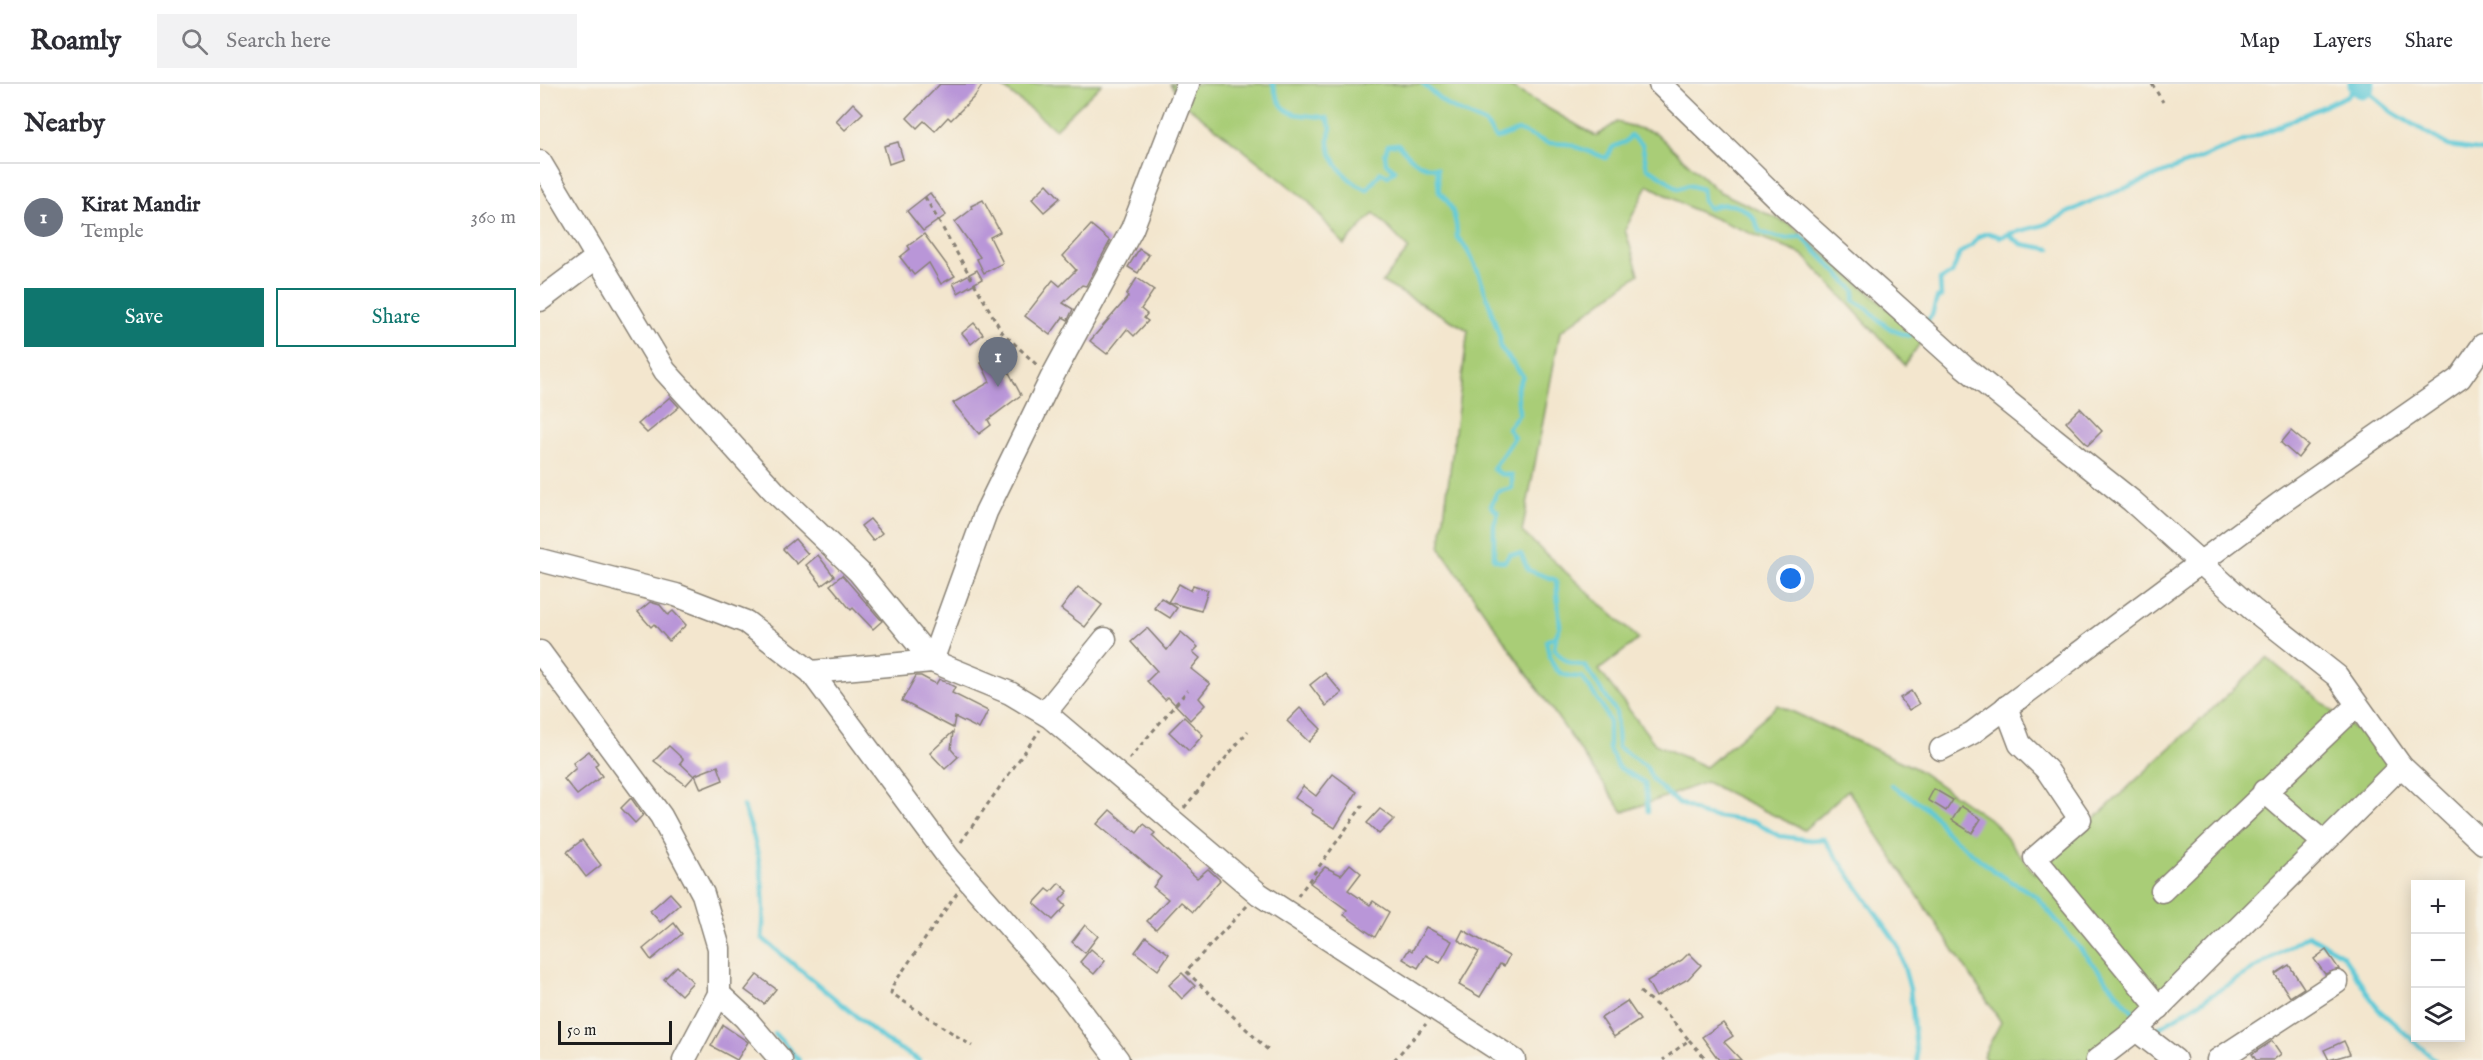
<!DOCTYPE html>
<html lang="en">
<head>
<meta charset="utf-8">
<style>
  :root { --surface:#fff; --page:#f2f2f3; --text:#2b2b33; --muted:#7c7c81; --line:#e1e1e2; --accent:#0f766e }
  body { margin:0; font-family:"IM FELL English",serif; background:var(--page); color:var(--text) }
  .controls { position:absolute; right:18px; bottom:18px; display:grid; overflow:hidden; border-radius:0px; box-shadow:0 3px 15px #0003 }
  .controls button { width:54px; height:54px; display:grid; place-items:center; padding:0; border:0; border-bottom:2px solid var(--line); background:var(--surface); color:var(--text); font:30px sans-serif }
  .scale { position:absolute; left:18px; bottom:15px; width:114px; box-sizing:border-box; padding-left:6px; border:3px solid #1c1c1c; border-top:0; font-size:16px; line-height:21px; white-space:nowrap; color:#1c1c1c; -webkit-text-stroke:4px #f7f3e8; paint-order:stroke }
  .you { position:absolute; left:1251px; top:495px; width:21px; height:21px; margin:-15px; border:4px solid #fff; border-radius:50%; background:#1a73e8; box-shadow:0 0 0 9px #1a73e833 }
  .badge { display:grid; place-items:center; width:39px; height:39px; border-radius:50%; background:var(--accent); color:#fff; font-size:20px; font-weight:700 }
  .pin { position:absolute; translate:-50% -50px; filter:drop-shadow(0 2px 3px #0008) }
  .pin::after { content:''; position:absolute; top:32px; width:21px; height:18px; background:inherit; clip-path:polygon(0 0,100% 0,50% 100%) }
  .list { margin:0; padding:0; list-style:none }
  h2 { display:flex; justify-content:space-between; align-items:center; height:78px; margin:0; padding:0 24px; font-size:26px }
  h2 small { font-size:20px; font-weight:400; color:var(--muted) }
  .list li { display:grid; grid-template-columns:39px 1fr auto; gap:18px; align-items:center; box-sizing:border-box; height:108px; padding:0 24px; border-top:2px solid var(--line) }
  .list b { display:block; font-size:22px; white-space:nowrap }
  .list p { margin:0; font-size:20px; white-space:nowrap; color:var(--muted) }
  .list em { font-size:20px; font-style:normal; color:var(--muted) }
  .actions { display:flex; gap:12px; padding:18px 24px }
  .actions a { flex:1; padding:14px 0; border:2px solid var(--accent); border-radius:0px; text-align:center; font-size:21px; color:var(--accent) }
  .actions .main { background:var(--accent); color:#fff }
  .icon { flex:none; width:33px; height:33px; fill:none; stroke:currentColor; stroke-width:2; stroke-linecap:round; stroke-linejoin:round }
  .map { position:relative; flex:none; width:1943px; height:976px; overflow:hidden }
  header { display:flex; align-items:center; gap:36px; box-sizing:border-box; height:84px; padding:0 30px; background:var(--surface); border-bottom:2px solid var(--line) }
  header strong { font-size:28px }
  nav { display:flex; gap:33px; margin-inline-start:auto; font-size:21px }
  .search { width:420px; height:54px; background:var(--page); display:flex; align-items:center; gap:15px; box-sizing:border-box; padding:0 21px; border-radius:0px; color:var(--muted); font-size:22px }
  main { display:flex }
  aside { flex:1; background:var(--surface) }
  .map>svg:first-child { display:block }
  .grass { fill:#a9cd77; stroke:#62744a; stroke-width:1.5 }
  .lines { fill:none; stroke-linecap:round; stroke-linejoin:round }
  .stream { stroke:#5ec9d7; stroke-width:4.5 }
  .river { stroke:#5ec9d7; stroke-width:27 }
  .building { fill:#b996d8 }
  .minor-casing { stroke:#888175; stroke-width:25 }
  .path { stroke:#888175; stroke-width:3; stroke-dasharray:4.5 4.5; stroke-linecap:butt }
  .minor { stroke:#fff; stroke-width:22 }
</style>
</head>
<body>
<header>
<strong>Roamly</strong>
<div class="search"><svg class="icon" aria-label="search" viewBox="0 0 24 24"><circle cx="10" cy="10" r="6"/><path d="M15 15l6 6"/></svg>Search here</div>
<nav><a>Map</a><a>Layers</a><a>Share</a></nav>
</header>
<main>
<aside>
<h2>Nearby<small></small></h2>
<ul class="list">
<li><span class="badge" style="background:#6b7280">1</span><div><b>Kirat Mandir</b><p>Temple</p></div><em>360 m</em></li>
</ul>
<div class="actions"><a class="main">Save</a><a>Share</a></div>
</aside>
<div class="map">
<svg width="1943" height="976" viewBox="0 0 1943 976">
  <rect width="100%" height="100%" fill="#f7f3e8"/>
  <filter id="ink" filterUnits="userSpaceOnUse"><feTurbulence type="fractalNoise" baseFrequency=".0167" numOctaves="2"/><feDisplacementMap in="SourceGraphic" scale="12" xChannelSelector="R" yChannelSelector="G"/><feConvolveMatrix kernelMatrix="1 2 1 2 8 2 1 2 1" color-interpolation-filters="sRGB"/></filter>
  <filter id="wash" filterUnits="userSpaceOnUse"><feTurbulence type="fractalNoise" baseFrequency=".008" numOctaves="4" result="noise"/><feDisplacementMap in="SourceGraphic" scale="24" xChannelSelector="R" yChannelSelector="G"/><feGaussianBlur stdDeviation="1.35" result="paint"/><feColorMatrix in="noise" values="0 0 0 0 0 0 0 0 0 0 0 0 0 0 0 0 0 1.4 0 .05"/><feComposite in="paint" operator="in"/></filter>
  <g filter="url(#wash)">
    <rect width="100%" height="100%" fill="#f3e6ce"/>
    <g class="grass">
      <path d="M459 0H562L515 45Z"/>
      <path d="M630 0H966L1056 52 1077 38 1116 49 1178 107 1251 141 1383 255 1365 281 1263 171 1152 125 1108 101 1085 146 1099 190 1020 248 982 448 1099 555 1059 586 1115 660 1166 683 1238 621 1375 684 1455 739 1495 790 1727 574 1861 682 1556 976H1446L1443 972 1461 938 1308 706 1264 746 1166 698 1083 728 900 464 928 246 842 198 869 165 834 129 804 161 768 117 645 20Z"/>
    </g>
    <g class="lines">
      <g class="stream">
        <path d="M733 0C743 38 756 28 787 34L791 44C782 69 804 96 827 106L841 88 848 92 855 86 846 79 845 70 848 61 858 60C869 73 879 84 897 84L899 108C912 118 917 137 917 153 938 173 950 225 960 254V263L983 292 977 304 979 330 968 344 974 354 953 385 961 390 972 391V404L957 408 951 422 958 429 954 441V475L964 478 970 470H981L988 486 1016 496 1020 542 1016 552 1006 557C1011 582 1015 594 1042 593L1062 622 1069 637V665L1078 683 1105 699 1108 727"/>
        <path d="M883 0 908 22 946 40 956 55 978 46 1008 59 1028 60 1066 74 1073 63 1085 58 1091 52 1102 60 1107 84C1119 89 1128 97 1138 105L1148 101 1162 105 1163 117 1169 124C1190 115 1214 124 1219 147 1234 153 1245 157 1261 152L1315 207 1314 216C1319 221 1326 222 1330 227 1341 239 1352 248 1369 252L1374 248"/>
        <path d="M1819 0 1852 28 1909 62 1943 67"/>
        <path d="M1468 150 1504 141 1545 120 1719 51 1809 11 1815 0"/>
        <path d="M1386 238 1392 231 1397 214 1401 213 1400 196 1412 189 1420 169 1432 161 1439 152 1448 149 1461 153 1468 150 1481 160 1510 165"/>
        <path d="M1016 553 1014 564C1023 577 1030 580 1045 582L1076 628 1078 663 1106 682 1113 696 1135 717 1164 731 1215 738 1239 752 1271 756 1284 755 1358 861 1370 905 1377 976"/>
        <path d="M1351 701 1378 718 1395 732 1405 747 1454 787 1496 812 1595 930"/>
        <path d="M203 722C220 763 227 810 222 854L346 957 379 976"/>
        <path d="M1614 947 1768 851 1803 871 1838 925 1895 976"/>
        <path d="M235 950 259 976"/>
      </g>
      <path class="river" d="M1821 0 1822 1"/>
    </g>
    <g id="blocks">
      <g class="building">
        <path d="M400 0H443L435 12 411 36 408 33 395 47 384 37 377 44 367 34Z"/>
        <path d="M313 19 323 29 305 46 296 37Z"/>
        <path d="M358 58 363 75 349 80 344 62Z"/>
        <path d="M507 100 520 114 504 128 492 115Z"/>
        <path d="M390 109 406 131 383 147 367 127Z"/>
        <path d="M443 116 460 148 450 153 463 179 444 189 437 175 440 173 415 138 432 125 431 122Z"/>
        <path d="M551 141 570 157 546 202 542 201 523 219 533 225 528 236 523 233 510 251 485 232 513 196 520 202 536 186 523 172Z"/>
        <path d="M384 150 415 192 401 200 389 179 374 191 360 173 370 165 368 162Z"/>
        <path d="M599 165 609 171 598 189 588 183Z"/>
        <path d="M437 186 442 195 418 209 413 199Z"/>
        <path d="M597 194 614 206 601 225 607 230 604 234 608 237 594 252 587 245 567 270 550 257 588 213 586 211Z"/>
        <path d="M434 239 443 250 431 260 422 249Z"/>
        <path d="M459 270 481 311 448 336 451 341 439 350 413 319 450 298 441 279Z"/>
        <path d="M130 313 139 323 107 349 98 340Z"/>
        <path d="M1540 324 1562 347 1548 361 1526 338Z"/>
        <path d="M1751 347 1768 361 1758 374 1741 359Z"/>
        <path d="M330 435 342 449 333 457 321 442Z"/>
        <path d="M255 455 268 470 257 480 243 465Z"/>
        <path d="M278 471 294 492 282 501 266 481Z"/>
        <path d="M302 491 342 537 333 545 313 524 311 526 290 501Z"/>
        <path d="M639 500 651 507 653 501 668 506 661 527 628 518Z"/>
        <path d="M538 503 562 521 545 543 521 525Z"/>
        <path d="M621 514 637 524 630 534 614 524Z"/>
        <path d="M110 518 120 521 128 531 133 527 146 541 129 557 114 540 111 543 98 528Z"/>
        <path d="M607 544 627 566 641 548 658 563 653 568 660 574 651 585 670 600 659 614 665 621 650 636 628 613 625 616 607 597 617 587 591 558Z"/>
        <path d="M785 589 802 609 786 622 770 601Z"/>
        <path d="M376 592H381L396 600 399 595 415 603 412 609 448 627 439 645 415 633 413 644 362 617Z"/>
        <path d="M1371 607 1379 620 1369 626 1360 614Z"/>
        <path d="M760 624 781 645 769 658 747 637Z"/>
        <path d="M644 633 663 651 649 667 629 648Z"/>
        <path d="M413 648 411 665 418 673 405 685 390 669Z"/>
        <path d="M129 662 143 675 140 679 154 692 146 701 114 677Z"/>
        <path d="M49 667 58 679 55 682 62 692 37 711 24 695 36 684 33 679Z"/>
        <path d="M178 682 183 696 161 705 155 691Z"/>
        <path d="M793 690 817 708 795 744 771 729 773 726 755 714 763 702 776 712Z"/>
        <path d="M1394 705 1413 716 1406 727 1388 716Z"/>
        <path d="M91 714 103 731 95 739 81 724Z"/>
        <path d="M1421 722 1441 735 1432 749 1412 736Z"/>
        <path d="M840 725 854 735 839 750 827 739Z"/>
        <path d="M570 726 597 749 604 740 615 749 612 752 657 794 668 785 680 796 653 828 641 818 616 845 607 837 628 815 613 803 621 793 557 740Z"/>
        <path d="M42 756 61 781 46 793 27 768Z"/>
        <path d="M810 780 821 789 808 806 830 821 833 817 849 828 835 853 804 831 807 826 770 799 785 783 801 791Z"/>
        <path d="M519 799 528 807 520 816 526 822 513 836 494 819 507 805 511 808Z"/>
        <path d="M130 809 140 820 120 838 110 827Z"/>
        <path d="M134 839 142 850 111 876 103 865Z"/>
        <path d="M545 841 558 852 545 869 532 858Z"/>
        <path d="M886 843 912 857 900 879 886 871 878 884 863 875 869 865 872 867Z"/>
        <path d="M923 846 969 872 964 882 960 880 940 913 919 901 939 868 918 856Z"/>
        <path d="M606 853 629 870 618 886 595 868Z"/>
        <path d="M551 865 565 877 554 890 540 878Z"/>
        <path d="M1786 866 1799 885 1785 890 1774 875Z"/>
        <path d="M1149 869 1161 881 1148 895 1116 913 1107 897 1142 876Z"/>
        <path d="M1749 881 1764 904 1750 913 1735 890Z"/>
        <path d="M137 882 153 898 141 911 124 895Z"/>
        <path d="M642 889 655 902 642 915 629 901Z"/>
        <path d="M217 891 236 905 224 920 205 906Z"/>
        <path d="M1087 917 1100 936 1074 953 1061 934Z"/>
        <path d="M1183 939 1193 952 1184 958 1201 976H1179L1162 953Z"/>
        <path d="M183 941 208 958 197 976 171 962Z"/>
        <path d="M1732 957 1741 970 1733 976H1716L1712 970Z"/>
        <path d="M1804 957 1810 970 1789 976 1784 966Z"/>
      </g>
    </g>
  </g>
  <g filter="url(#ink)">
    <use href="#blocks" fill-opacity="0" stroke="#888175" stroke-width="1.5"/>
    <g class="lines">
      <g class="minor-casing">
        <g id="minor">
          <path d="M1120 0 1243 120 1423 282 1592 417 1712 525 1797 592 1861 682 1943 759"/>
          <path d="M0 78 125 287 234 407 319 488 392 577"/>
          <path d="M0 216 56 174"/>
          <path d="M0 476 136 511 206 538 271 588 392 577 470 609 510 633 719 810 974 976"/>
          <path d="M0 568 121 732 163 810 179 864V910L144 976"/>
          <path d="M392 577 446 428 511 295 592 145 648 0"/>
          <path d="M271 588 409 774 525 906 578 976"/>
          <path d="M1466 623 1480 660 1507 686 1540 735 1495 774 1619 924"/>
          <path d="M505 629 565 555"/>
          <path d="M1401 665 1432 649 1739 420 1920 294 1943 261"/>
          <path d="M1724 707 1783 758"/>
          <path d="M1622 807 1817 621"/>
          <path d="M179 910 205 934 241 976"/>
          <path d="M1596 946 1635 976"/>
          <path d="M1557 976 1596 946 1861 682"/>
          <path d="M1678 976 1797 898"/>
        </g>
      </g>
      <g class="path">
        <path d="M1612 0 1623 18"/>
        <path d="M385 113 462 248 498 282"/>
        <path d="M589 675 648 606"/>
        <path d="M644 724 708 647"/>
        <path d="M421 758 500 646"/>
        <path d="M417 809 353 901 351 909 432 962"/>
        <path d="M758 812 823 721"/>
        <path d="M707 822 646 887 729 967"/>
        <path d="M1100 908 1125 928 1149 956 1123 976"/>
        <path d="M1149 956 1167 976"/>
        <path d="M854 976 886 940"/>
      </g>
      <use href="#minor" class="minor"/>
    </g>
  </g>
</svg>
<div class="controls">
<button>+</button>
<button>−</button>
<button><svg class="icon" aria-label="layers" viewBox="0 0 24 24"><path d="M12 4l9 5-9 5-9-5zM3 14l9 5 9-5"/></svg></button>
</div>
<div class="scale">50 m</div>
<div class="you"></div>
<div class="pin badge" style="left:458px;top:303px;background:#6b7280">1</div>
</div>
</main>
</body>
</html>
